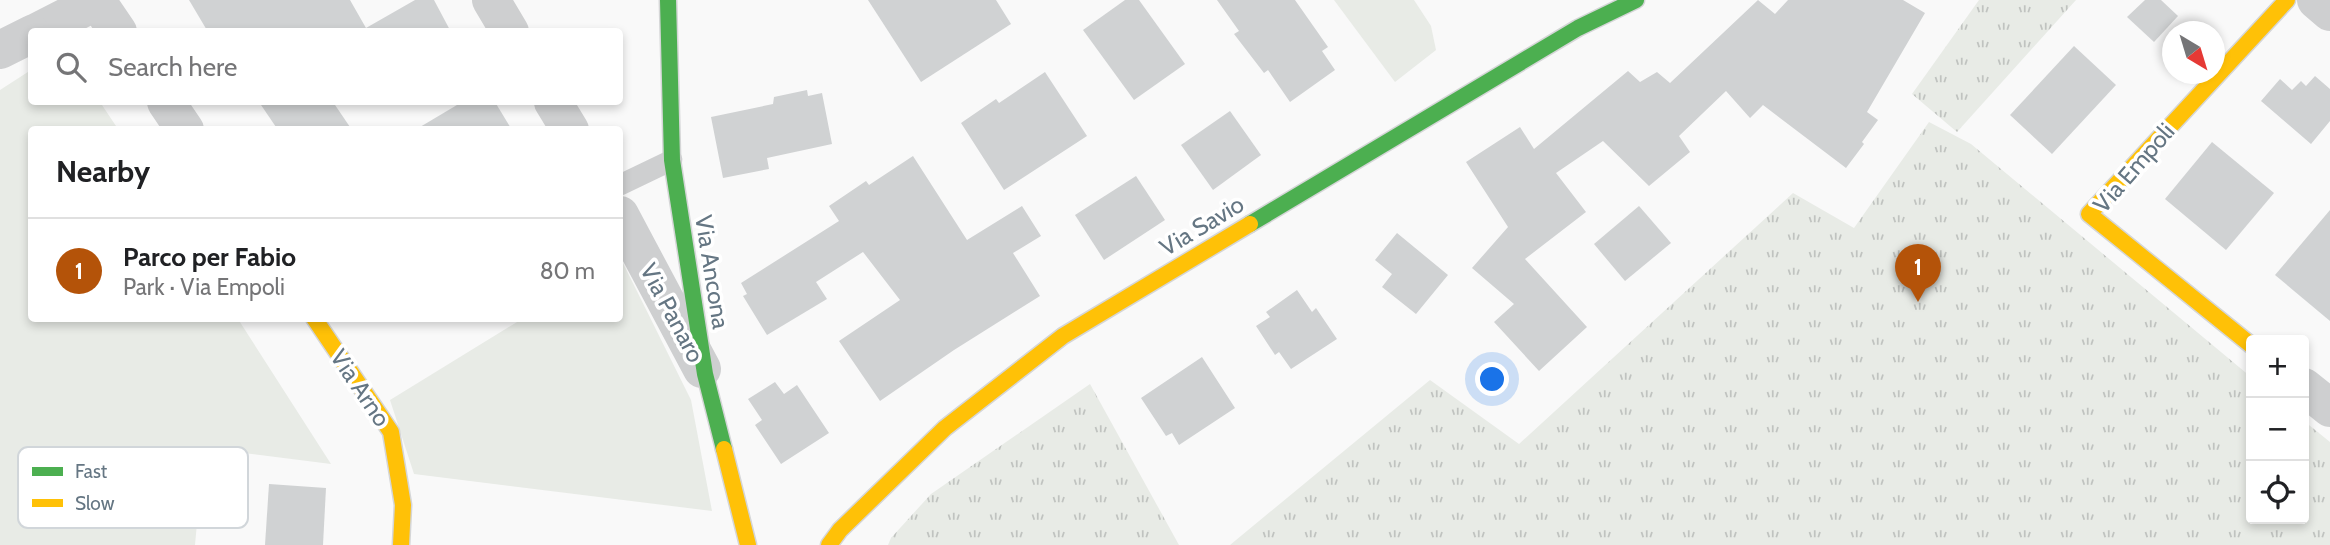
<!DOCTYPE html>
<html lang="en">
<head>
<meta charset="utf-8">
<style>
  :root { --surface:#fff; --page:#f2f2f2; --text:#202124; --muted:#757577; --line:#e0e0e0; --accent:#b45309 }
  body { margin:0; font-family:Cabin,sans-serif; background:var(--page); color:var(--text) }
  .controls { position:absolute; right:21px; bottom:21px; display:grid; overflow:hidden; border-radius:7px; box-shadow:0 4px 10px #0003 }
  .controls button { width:63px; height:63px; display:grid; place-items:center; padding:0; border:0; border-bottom:2px solid var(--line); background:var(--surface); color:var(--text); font:35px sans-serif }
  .compass { position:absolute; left:2162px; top:21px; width:63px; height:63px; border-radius:50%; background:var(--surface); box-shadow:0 4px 10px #0003; rotate:142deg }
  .you { position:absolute; left:1493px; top:380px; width:24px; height:24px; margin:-18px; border:5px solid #fff; border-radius:50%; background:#1a73e8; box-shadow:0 0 0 10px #1a73e833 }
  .badge { display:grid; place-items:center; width:46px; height:46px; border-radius:50%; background:var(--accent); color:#fff; font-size:23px; font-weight:700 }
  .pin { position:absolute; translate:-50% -58px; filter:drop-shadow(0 2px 4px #0008) }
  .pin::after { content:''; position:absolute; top:37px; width:24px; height:21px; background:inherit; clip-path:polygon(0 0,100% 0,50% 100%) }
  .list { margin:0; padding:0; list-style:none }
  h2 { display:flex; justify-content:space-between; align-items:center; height:91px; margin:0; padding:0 28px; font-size:30px }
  h2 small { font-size:23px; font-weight:400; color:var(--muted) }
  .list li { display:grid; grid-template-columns:46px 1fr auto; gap:21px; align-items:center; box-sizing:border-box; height:105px; padding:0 28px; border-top:2px solid var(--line) }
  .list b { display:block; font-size:26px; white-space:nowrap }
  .list p { margin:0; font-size:23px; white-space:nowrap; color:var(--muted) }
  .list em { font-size:23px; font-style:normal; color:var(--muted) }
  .icon { flex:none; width:38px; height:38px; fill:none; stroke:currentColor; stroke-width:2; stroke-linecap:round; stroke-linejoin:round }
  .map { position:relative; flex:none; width:2330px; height:545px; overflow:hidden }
  .search { position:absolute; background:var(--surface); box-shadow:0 4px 10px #0003; left:28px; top:28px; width:595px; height:77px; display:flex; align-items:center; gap:18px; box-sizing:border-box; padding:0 24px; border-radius:7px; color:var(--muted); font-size:26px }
  .panel { position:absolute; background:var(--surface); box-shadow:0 4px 10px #0003; left:28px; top:126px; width:595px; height:196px; border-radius:7px }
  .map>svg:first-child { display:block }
  .green { fill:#e8ebe6 }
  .park { fill:url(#park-tufts) }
  .building { fill:#d0d2d3 }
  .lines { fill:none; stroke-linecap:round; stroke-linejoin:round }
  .fast-casing { stroke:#d5d6d7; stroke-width:19 }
  .slow-casing { stroke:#d5d6d7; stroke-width:19 }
  .lane { stroke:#cecfd0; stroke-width:21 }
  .street { stroke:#cecfd0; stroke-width:38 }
  .fast { stroke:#4caf50; stroke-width:16 }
  .slow { stroke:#ffc107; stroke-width:16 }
  .labels { text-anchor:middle; stroke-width:7; stroke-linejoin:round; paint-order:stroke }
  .street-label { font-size:24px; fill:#657683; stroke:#fff }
  .key { fill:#fff; stroke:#d1d6da; stroke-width:2 }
  .key-label { font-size:19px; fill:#657683 }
</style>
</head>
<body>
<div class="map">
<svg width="2330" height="545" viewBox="0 0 2330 545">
  <defs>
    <pattern id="park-tufts" width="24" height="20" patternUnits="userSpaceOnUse" patternTransform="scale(1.75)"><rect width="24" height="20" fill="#e8ebe6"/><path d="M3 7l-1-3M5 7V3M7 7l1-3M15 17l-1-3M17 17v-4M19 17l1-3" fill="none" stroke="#c0c3c0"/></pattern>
  </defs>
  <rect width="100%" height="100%" fill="#f9f9f9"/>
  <g class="green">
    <path d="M1334 0H1414L1431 26 1436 50 1395 82Z"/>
    <path d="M31 70 32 102H100L118 129 32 130V318L238 319 331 464 204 448 195 545H0V90Z"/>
    <path d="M620 257 691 400 712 511 414 474 390 400 522 319 620 318Z"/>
  </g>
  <g class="park">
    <path d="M1979 0H2076L1957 132 1912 94Z"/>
    <path d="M1929 122 1971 144 2251 377V519H2304V421L2330 442V545H1230L1430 380 1519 444 1793 193 1854 228Z"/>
    <path d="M1090 384 1179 545H888L891 538 931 494Z"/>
  </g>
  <g class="building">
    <path d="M189 0H350L366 28 415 0H434L451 32H208Z"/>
    <path d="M868 0H996L1011 24 921 82Z"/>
    <path d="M1125 0H1139L1185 64 1134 100 1083 30Z"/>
    <path d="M1217 0H1295L1328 47 1322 51 1335 70 1290 102 1268 70 1264 73 1234 34 1239 31Z"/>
    <path d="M1758 0 1775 14 1788 0H1903L1925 13 1867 112 1878 120 1862 142 1864 144 1846 168 1763 105 1750 118 1726 91 1679 136 1690 152 1649 186 1603 141 1556 173 1586 212 1525 259 1587 327 1539 371 1494 322 1514 304 1472 268 1508 227 1466 162 1520 127 1534 149 1628 71 1640 82 1657 72 1670 83Z"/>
    <path d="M2145 0H2161L2178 16 2154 42 2127 17Z"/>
    <path d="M2074 46 2116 85 2052 154 2010 115Z"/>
    <path d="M1045 72 1087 136 1004 190 961 123 996 99 999 103Z"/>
    <path d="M2315 76 2330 89V121L2311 144 2261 101 2280 79 2292 90 2301 81 2306 86Z"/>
    <path d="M807 90 808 96 822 93 832 144 767 158 769 169 723 178 711 117 773 104 774 97Z"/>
    <path d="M259 102H333L352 130H278Z"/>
    <path d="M462 102H495L512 130H415Z"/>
    <path d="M1230 111 1261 155 1213 190 1181 145Z"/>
    <path d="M2212 142 2274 193 2226 250 2165 199Z"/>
    <path d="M913 156 967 240 1022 206 1041 236 1013 253 1040 296 954 350 880 401 839 341 900 300 863 252 816 282 827 299 767 335 743 296 747 294 741 283 839 221 829 206 866 181 869 185Z"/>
    <path d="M1136 176 1165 220 1104 260 1075 215Z"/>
    <path d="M1639 206 1671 243 1625 281 1594 244Z"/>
    <path d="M2330 210V321L2275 275Z"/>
    <path d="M1397 233 1448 275 1416 314 1382 287 1392 274 1375 260Z"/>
    <path d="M1297 290 1312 312 1316 308 1337 339 1291 369 1279 352 1275 355 1256 326 1270 317 1266 312Z"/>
    <path d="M1202 357 1235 408 1179 445 1172 433 1166 436 1141 398Z"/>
    <path d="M775 382 784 394 797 385 829 433 781 464 755 425 762 420 748 399Z"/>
    <path d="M269 484 326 488 323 545H265Z"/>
  </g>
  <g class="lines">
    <g class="fast-casing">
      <g id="fast">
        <path d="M668 0 672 160 705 374 724 449"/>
        <path d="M1250 224 1578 28 1636 0"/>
      </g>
    </g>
    <g class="slow-casing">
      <g id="slow">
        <path d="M314 318 391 432 403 505 401 545"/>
        <path d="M2251 345 2089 214 2287 0"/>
        <path d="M724 449 748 545"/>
        <path d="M829 545 840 530 945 428 1063 336 1250 224"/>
      </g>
    </g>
    <path class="lane" d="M620 185 672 160"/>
    <g class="street">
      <path d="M491 0 510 32"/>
      <path d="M2316 0 2330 12"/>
      <path d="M37 32 97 1 118 32"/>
      <path d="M0 50 32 34"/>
      <path d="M166 102 185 130"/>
      <path d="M553 102 570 130"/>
      <path d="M620 215 702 369"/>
      <path d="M2304 387 2330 408"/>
    </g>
    <use href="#fast" class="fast"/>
    <use href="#slow" class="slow"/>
  </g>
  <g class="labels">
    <g class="street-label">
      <text transform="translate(2134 168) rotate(-49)" y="8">Via Empoli</text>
      <text transform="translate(1202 226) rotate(-31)" y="8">Via Savio</text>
      <text transform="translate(712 272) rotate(81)" y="8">Via Ancona</text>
      <text transform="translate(672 313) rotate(62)" y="8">Via Panaro</text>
      <text transform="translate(360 388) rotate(56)" y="8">Via Arno</text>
    </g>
  </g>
  <rect x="18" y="447" width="230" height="81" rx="10" class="key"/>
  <rect x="32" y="467" width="31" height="9" fill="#4caf50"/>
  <rect x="32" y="499" width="31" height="8" fill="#ffc107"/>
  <g class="key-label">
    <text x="75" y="478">Fast</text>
    <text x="75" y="510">Slow</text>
  </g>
</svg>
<div class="controls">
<button>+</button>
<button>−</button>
<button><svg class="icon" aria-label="locate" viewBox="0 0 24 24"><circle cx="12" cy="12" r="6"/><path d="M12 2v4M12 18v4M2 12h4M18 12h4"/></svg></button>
</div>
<svg class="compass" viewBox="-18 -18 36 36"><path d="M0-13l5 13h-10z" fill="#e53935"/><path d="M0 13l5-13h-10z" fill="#757577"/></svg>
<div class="you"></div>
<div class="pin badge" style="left:1918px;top:302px">1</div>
<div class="search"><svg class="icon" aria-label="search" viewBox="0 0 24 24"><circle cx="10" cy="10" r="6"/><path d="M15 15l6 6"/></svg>Search here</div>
<section class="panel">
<h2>Nearby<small></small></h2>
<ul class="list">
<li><span class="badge">1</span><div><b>Parco per Fabio</b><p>Park · Via Empoli</p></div><em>80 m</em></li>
</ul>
</section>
</div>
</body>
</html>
